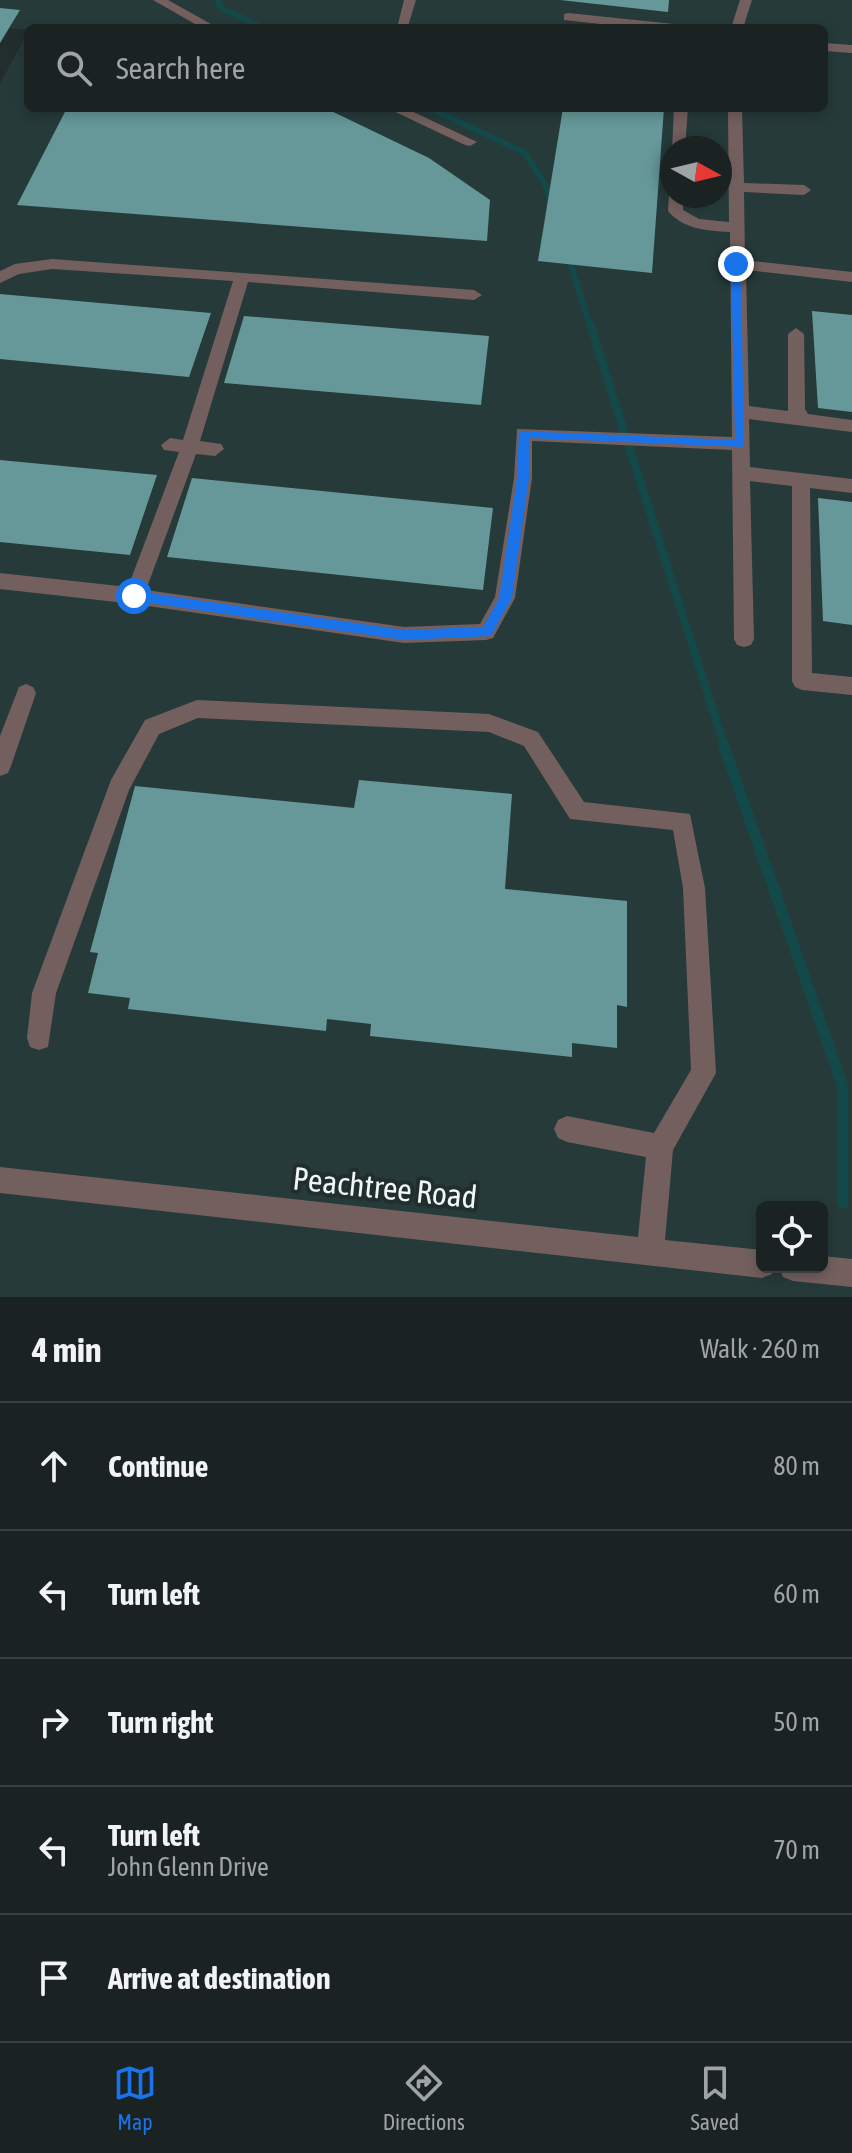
<!DOCTYPE html>
<html lang="en">
<head>
<meta charset="utf-8">
<style>
  :root { --surface:#1a2222; --page:#232a2a; --text:#f1f3f6; --muted:#9fa4a5; --line:#383f40; --accent:#1a73e8 }
  body { margin:0; font-family:"Asap Condensed",sans-serif; background:var(--page); color:var(--text) }
  .controls { position:absolute; right:24px; bottom:24px; display:grid; overflow:hidden; border-radius:12px; box-shadow:0 4px 12px #0003 }
  .controls button { width:72px; height:72px; display:grid; place-items:center; padding:0; border:0; border-bottom:2px solid var(--line); background:var(--surface); color:var(--text); font:40px sans-serif }
  .compass { position:absolute; left:660px; top:136px; width:72px; height:72px; border-radius:50%; background:var(--surface); box-shadow:0 4px 12px #0003; rotate:98deg }
  .stop { position:absolute; width:24px; height:24px; margin:-18px; border:6px solid #1a73e8; border-radius:50%; background:#fff }
  .stop.end { background:#1a73e8; border-color:#fff; box-shadow:0 2px 8px #0008 }
  .list { margin:0; padding:0; list-style:none }
  h2 { display:flex; justify-content:space-between; align-items:center; height:104px; margin:0; padding:0 32px; font-size:34px }
  h2 small { font-size:26px; font-weight:400; color:var(--muted) }
  .list li { display:grid; grid-template-columns:52px 1fr auto; gap:24px; align-items:center; box-sizing:border-box; height:128px; padding:0 32px; border-top:2px solid var(--line) }
  .list b { display:block; font-size:30px; white-space:nowrap }
  .list p { margin:0; font-size:26px; white-space:nowrap; color:var(--muted) }
  .list em { font-size:26px; font-style:normal; color:var(--muted) }
  .icon { flex:none; width:44px; height:44px; fill:none; stroke:currentColor; stroke-width:2; stroke-linecap:round; stroke-linejoin:round }
  .map { position:relative; flex:none; width:852px; height:1297px; overflow:hidden }
  .search { position:absolute; background:var(--surface); box-shadow:0 4px 12px #0003; left:24px; right:24px; top:24px; height:88px; display:flex; align-items:center; gap:20px; box-sizing:border-box; padding:0 28px; border-radius:12px; color:var(--muted); font-size:30px }
  .sheet { height:744px; background:var(--surface) }
  nav { display:flex; justify-content:space-around; align-items:center; box-sizing:border-box; height:112px; border-top:2px solid var(--line); background:var(--surface); font-size:22px; color:var(--muted) }
  nav a { display:grid; justify-items:center; gap:4px }
  nav .on { color:var(--accent) }
  .map>svg:first-child { display:block }
  .built { fill:#263a3a; fill-rule:evenodd }
  .lines { fill:none; stroke-linecap:round; stroke-linejoin:round }
  .stream-far2 { stroke:#14494a; stroke-width:6 }
  .stream-far1 { stroke:#14494a; stroke-width:8 }
  .stream { stroke:#14494a; stroke-width:11 }
  .building { fill:#669899 }
  .minor { fill:#73605e; fill-rule:evenodd }
  .route { fill:#1a73e8 }
  .labels { text-anchor:middle; stroke-width:8; stroke-linejoin:round; paint-order:stroke }
  .near-street-label { font-size:32px; fill:#eef6f6; stroke:#222e2e }
</style>
</head>
<body>
<div class="map">
<svg width="852" height="1297" viewBox="0 0 852 1297">
  <rect width="100%" height="100%" fill="#222e2e"/>
  <path class="built" d="M0 0H852V1297H0V84L28 32V108H824V28L28 30 0 27ZM672 148H720V196H672ZM762 1207H822V1267H762Z"/>
  <g class="lines">
    <g class="stream-far2">
      <path d="M218 0 221 8 263 28"/>
      <path d="M430 108 525 153 545 184 552 206"/>
      <path d="M568 255 590 326"/>
    </g>
    <path class="stream-far1" d="M590 324 725 748"/>
    <path class="stream" d="M724 746 843 1087V1203"/>
  </g>
  <g class="building">
    <path d="M560 0H669L668 12Z"/>
    <path d="M0 8 20 10 0 43Z"/>
    <path d="M67 108H325L429 158 490 200 487 241 17 205Z"/>
    <path d="M563 108H664L652 273 538 261Z"/>
    <path d="M0 294 211 313 189 377 0 359Z"/>
    <path d="M812 311 852 315V412L818 408Z"/>
    <path d="M244 316 489 336 481 405 224 383Z"/>
    <path d="M0 460 157 475 130 555 0 542Z"/>
    <path d="M192 478 493 508 483 590 167 557Z"/>
    <path d="M818 498 852 502V625L823 621Z"/>
    <path d="M359 780 512 794 505 889 627 901V1007L617 1005V1048L572 1043V1057L370 1036 371 1024 327 1019 326 1031 128 1009 130 998 88 993 98 953 90 952 135 786 354 808Z"/>
  </g>
  <g class="lines">
    <g class="minor">
      <path d="M153 0H168L218 28H202Z"/>
      <path d="M404 0H416L408 26 397 28Z"/>
      <path d="M740 0H752L743 28H731Z"/>
      <path d="M568 13 674 24 680 28H637L564 20V14Z"/>
      <path d="M824 43 852 45V53L824 51Z"/>
      <path d="M387 108H405L477 142 470 146 465 145Z"/>
      <path d="M674 108H688L685 148 672 150Z"/>
      <path d="M728 108H742L744 183 804 185 811 190 804 195 744 192 745 260 852 272V282L746 270 749 406 788 411V334L796 328 804 334 805 409 808 414 852 420V432L749 419 750 467 852 479V493L810 488 812 673 852 677V695L802 690 795 687 792 681V486L750 481 754 639 751 645 744 647 737 645 734 639 732 450 532 441V478L515 598 493 638 486 640 404 643 134 604 0 589V573L128 587 179 452 164 450 161 445 170 438 183 440 233 281 52 269 19 274 0 283V271L15 264 52 259 474 290 482 295 474 300 248 282 200 441 221 444 224 449 215 456 196 454 146 590 404 627 480 624 495 597 514 478 517 429 732 437 730 232C707 231 683 229 668 211L669 196 672 192V196H683V210L699 219 729 222Z"/>
      <path d="M26 684 33 687 36 693 11 766 8 773 0 776V736L19 687Z"/>
      <path d="M197 700 489 714 538 732 584 802 690 814 705 888 716 1073 673 1150 665 1240 762 1250V1267H774L772 1274 762 1278 0 1193V1167L638 1237 646 1157 567 1142 558 1138 554 1129 558 1120 567 1116 654 1133 691 1070 683 888 673 830 570 819 524 746 489 732 198 718 159 734 129 790 56 993 48 1047 39 1050 30 1047 27 1038 32 993 111 780 145 720Z"/>
      <path d="M822 1256 852 1259V1287L793 1281 783 1277 779 1267H822Z"/>
    </g>
  </g>
  <path class="route" d="M736 261 741 264 744 447 529 438V478L512 598 491 636 404 640 129 600 127 596 134 591 404 630 483 627 499 598 517 478 519 431 735 440 731 264Z"/>
  <g class="labels">
    <g class="near-street-label">
      <text transform="translate(385 1188) rotate(6)" y="11">Peachtree Road</text>
    </g>
  </g>
</svg>
<div class="controls">
<button><svg class="icon" aria-label="locate" viewBox="0 0 24 24"><circle cx="12" cy="12" r="6"/><path d="M12 2v4M12 18v4M2 12h4M18 12h4"/></svg></button>
</div>
<svg class="compass" viewBox="-18 -18 36 36"><path d="M0-13l5 13h-10z" fill="#e53935"/><path d="M0 13l5-13h-10z" fill="#9fa4a5"/></svg>
<div class="stop" style="left:134px;top:596px"></div>
<div class="stop end" style="left:736px;top:264px"></div>
<div class="search"><svg class="icon" aria-label="search" viewBox="0 0 24 24"><circle cx="10" cy="10" r="6"/><path d="M15 15l6 6"/></svg>Search here</div>
</div>
<section class="sheet">
<h2>4 min<small>Walk · 260 m</small></h2>
<ul class="list">
<li><svg class="icon" aria-label="ahead" viewBox="0 0 24 24"><path d="M12 20V5M6 11l6-6 6 6"/></svg><div><b>Continue</b></div><em>80 m</em></li>
<li><svg class="icon" aria-label="left" viewBox="0 0 24 24"><path d="M17 20v-9H6M10 6l-5 5 5 5"/></svg><div><b>Turn left</b></div><em>60 m</em></li>
<li><svg class="icon" aria-label="right" viewBox="0 0 24 24"><path d="M7 20v-9h11M14 6l5 5-5 5"/></svg><div><b>Turn right</b></div><em>50 m</em></li>
<li><svg class="icon" aria-label="left" viewBox="0 0 24 24"><path d="M17 20v-9H6M10 6l-5 5 5 5"/></svg><div><b>Turn left</b><p>John Glenn Drive</p></div><em>70 m</em></li>
<li><svg class="icon" aria-label="arrive" viewBox="0 0 24 24"><path d="M6 21V4h12l-3 4 3 4H6"/></svg><div><b>Arrive at destination</b></div></li>
</ul>
</section>
<nav>
<a class="on"><svg class="icon" aria-label="map" viewBox="0 0 24 24"><path d="M3 6l6-2 6 2 6-2v14l-6 2-6-2-6 2zM9 4v14M15 6v14"/></svg>Map</a>
<a><svg class="icon" aria-label="directions" viewBox="0 0 24 24"><path d="M12 3l9 9-9 9-9-9zM9 14v-3h6M13 9l2 2-2 2"/></svg>Directions</a>
<a><svg class="icon" aria-label="saved" viewBox="0 0 24 24"><path d="M7 4h10v16l-5-4-5 4z"/></svg>Saved</a>
</nav>
</body>
</html>
